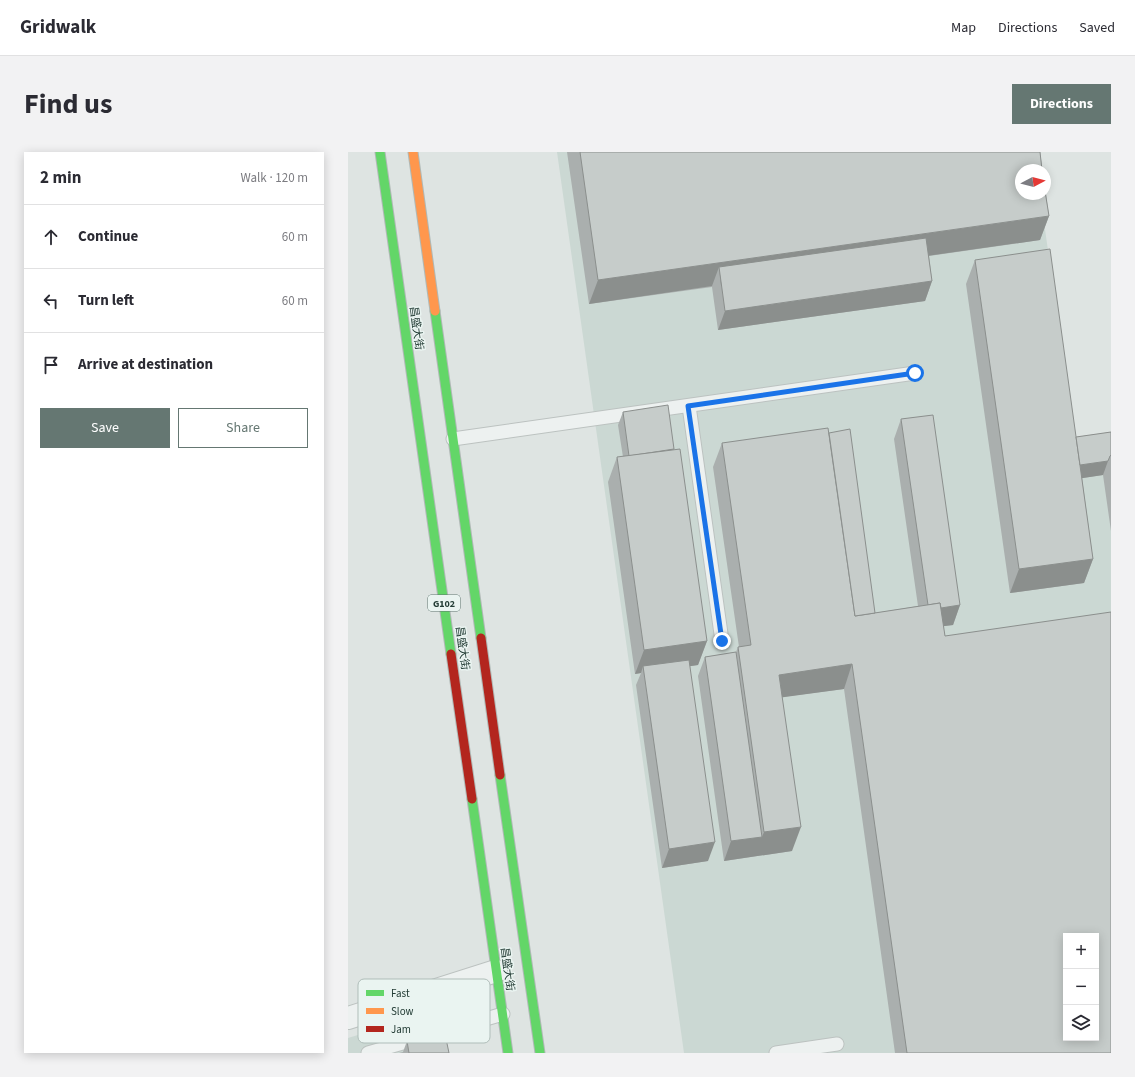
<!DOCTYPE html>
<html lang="en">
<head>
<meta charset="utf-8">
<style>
  :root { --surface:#fff; --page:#f2f2f3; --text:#2b2b33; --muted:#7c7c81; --line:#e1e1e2; --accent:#657772 }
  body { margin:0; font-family:"Source Sans 3","Noto Sans SC",sans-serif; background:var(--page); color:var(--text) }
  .controls { position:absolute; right:12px; bottom:12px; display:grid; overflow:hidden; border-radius:0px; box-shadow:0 2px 10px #0003 }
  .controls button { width:36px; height:36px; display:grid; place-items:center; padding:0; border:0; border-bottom:1px solid var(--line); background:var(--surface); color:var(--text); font:20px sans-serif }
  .compass { position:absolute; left:667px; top:12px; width:36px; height:36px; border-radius:50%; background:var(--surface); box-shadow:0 2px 10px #0003; rotate:83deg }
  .stop { position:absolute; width:12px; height:12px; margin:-9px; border:3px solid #1a73e8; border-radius:50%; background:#fff }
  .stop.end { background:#1a73e8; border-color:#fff; box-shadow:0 1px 4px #0008 }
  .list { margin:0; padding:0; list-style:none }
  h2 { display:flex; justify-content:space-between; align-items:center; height:52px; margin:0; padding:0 16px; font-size:17px }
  h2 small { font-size:13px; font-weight:400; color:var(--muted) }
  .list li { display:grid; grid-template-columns:26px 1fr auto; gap:12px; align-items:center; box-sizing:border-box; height:64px; padding:0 16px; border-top:1px solid var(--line) }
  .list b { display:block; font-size:15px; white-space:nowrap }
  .list em { font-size:13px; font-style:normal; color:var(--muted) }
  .actions { display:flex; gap:8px; padding:12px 16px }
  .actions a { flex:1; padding:9px 0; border:1px solid var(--accent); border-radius:0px; text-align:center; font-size:14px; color:var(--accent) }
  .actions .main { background:var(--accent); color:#fff }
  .icon { flex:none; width:22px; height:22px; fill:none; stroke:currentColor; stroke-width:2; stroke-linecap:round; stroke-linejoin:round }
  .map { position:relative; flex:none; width:763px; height:901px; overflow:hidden; border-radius:0px }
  header { display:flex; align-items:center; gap:24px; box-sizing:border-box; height:56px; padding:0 20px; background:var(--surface); border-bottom:1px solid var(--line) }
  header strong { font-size:19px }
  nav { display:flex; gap:22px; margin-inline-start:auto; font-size:14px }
  .intro { display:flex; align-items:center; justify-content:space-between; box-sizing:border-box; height:96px; padding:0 24px }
  h1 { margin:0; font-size:28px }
  .button { padding:10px 18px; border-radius:0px; background:var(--accent); color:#fff; font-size:14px; font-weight:700 }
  main { display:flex; gap:24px; padding:0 24px }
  aside { flex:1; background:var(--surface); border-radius:0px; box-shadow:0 2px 10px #0003 }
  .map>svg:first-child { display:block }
  .built { fill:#cbd8d3; fill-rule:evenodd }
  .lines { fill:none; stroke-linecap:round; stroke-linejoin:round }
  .lane-casing { stroke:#bcc2c0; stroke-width:15 }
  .street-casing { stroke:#bcc2c0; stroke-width:24 }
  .fast-casing { stroke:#b0b9b6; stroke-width:11 }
  .slow-casing { stroke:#b0b9b6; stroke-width:11 }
  .jam-casing { stroke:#b0b9b6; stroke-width:11 }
  .lane { stroke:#edf1f0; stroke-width:13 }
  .street { stroke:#edf1f0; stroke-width:22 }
  .fast { stroke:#63d668; stroke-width:9 }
  .slow { stroke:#ff974d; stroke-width:9 }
  .jam { stroke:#b3261e; stroke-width:9 }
  .wall { fill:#aaafae }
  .shaded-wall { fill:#8b8f8d }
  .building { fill:#c6ccca; stroke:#8b8f8d; fill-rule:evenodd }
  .route { stroke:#1a73e8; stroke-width:5 }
  .labels { text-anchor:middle; stroke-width:3; stroke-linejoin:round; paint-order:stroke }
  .shield { fill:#eaf4f1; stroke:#5f746e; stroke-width:1 }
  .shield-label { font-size:10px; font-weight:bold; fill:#243d36 }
  .street-label { font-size:11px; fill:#243d36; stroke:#eaf4f1 }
  .key { fill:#eaf4f1; stroke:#afbdb9; stroke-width:1 }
  .key-label { font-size:11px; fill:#243d36 }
</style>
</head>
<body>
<header>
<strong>Gridwalk</strong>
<nav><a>Map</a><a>Directions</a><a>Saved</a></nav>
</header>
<div class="intro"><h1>Find us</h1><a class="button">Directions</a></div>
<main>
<aside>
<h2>2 min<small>Walk · 120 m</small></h2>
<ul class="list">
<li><svg class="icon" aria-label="ahead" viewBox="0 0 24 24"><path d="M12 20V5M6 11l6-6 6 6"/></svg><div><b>Continue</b></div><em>60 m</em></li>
<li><svg class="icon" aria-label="left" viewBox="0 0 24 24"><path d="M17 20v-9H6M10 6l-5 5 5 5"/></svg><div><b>Turn left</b></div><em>60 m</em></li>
<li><svg class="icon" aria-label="arrive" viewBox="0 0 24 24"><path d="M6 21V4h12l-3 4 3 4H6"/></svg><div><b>Arrive at destination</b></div></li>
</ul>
<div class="actions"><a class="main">Save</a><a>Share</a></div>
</aside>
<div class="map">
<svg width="763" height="901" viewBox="0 0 763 901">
  <rect width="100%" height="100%" fill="#dee4e2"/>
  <g class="built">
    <path d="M209 0H686L673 18V42H692L728 296 763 291V901H336ZM718 784H748V886H718Z"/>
    <path d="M86 860 93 901H0V886Z"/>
  </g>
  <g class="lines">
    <g class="lane-casing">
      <g id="lane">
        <path d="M341 254 374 489"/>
        <path d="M105 287 567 221"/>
        <path d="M20 901 155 862"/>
        <path d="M428 901 489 892"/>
      </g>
    </g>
    <g class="street-casing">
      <path id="street" d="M0 866 148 819"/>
    </g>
    <g class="fast-casing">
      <g id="fast">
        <path d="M32 0 103 502"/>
        <path d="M87 159 133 486"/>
        <path d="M152 623 192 901"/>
        <path d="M124 647 160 901"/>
      </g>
    </g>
    <g class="slow-casing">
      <path id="slow" d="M65 0 87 159"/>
    </g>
    <g class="jam-casing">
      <g id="jam">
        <path d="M133 486 152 623"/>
        <path d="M103 502 124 647"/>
      </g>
    </g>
    <use href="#lane" class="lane"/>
    <use href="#street" class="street"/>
    <use href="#fast" class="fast"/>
    <use href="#slow" class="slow"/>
    <use href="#jam" class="jam"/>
  </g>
  <g class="wall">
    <path d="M219 0H692L701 64 692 88 581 104 584 129 577 149 370 178 364 135 241 152Z"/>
    <path d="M627 108 728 285 763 280V379L755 323 734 326 745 407 736 431 662 441 618 132Z"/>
    <path d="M275 260 326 297 359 489 350 513 342 514 360 709 314 716 288 533 293 521 287 522 260 330 269 305H275L270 273Z"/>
    <path d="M553 267 612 453 605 473 595 474 597 484 763 901H547L496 537 434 545 444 699 376 709 350 524 357 505 388 500 390 495H391L365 315 374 291 481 281 527 461 570 454 546 287Z"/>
    <path d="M59 889 101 901H51L55 900Z"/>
  </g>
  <g class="shaded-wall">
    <path d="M701 64 692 88 373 133 371 115 364 134 241 152 250 128Z"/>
    <path d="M584 129 577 149 370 178 377 159Z"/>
    <path d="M760 309 755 323 722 328 726 314Z"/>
    <path d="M745 407 736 431 662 441 671 417Z"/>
    <path d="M612 453 605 473 573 477 580 458Z"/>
    <path d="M359 489 350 513 296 521 295 514 293 521 287 522 296 498Z"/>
    <path d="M504 512 496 537 422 547 431 523Z"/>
    <path d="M453 675 444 699 376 709 383 689 414 685 416 680Z"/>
    <path d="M367 690 360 709 314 716 321 697Z"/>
  </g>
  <g class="building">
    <path d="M232 0H692L694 18H673V42H697V39L701 64 250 128Z"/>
    <path d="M578 86 584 129 377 159 371 115Z"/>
    <path d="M702 97 745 407 671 417 627 108Z"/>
    <path d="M320 253 326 297 281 304 275 260Z"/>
    <path d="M585 263 612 453 593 456 592 451 580 453 553 267Z"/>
    <path d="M480 276 507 464 592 451 597 484 763 460V901H559L504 512 431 523 453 675 416 680 390 495 403 493 374 291ZM718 784H748V886H718Z"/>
    <path d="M502 277 527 461 507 464 481 281Z"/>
    <path d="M763 280V303L762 304 760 309 732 313 728 285Z"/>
    <path d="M332 297 359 489 296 498 269 305Z"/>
    <path d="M388 500 414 685 383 689 357 505Z"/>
    <path d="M341 508 367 690 321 697 295 514Z"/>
    <path d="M97 882 101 901H61L59 889Z"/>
  </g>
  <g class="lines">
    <path class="route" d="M374 489 340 254 567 221"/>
  </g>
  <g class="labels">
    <rect class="shield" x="80" y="443" width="32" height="16" rx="3"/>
    <g class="shield-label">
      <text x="96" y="455">G102</text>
    </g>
    <g class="street-label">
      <text transform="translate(69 176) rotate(82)" y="4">昌盛大街</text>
      <text transform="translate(115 496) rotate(82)" y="4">昌盛大街</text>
      <text transform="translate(160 817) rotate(82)" y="4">昌盛大街</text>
    </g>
  </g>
  <rect x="10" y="827" width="132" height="64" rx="6" class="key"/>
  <rect x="18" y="838" width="18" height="6" fill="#63d668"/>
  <rect x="18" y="856" width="18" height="6" fill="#ff974d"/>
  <rect x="18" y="874" width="18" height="6" fill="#b3261e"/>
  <g class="key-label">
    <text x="43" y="845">Fast</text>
    <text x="43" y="863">Slow</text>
    <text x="43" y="881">Jam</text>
  </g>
</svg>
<div class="controls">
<button>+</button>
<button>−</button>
<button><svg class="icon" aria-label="layers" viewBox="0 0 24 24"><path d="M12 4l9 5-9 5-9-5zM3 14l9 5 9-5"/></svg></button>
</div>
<svg class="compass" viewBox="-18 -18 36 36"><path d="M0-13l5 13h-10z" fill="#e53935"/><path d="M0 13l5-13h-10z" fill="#7c7c81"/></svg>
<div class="stop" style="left:567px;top:221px"></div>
<div class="stop end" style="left:374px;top:489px"></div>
</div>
</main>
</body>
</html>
